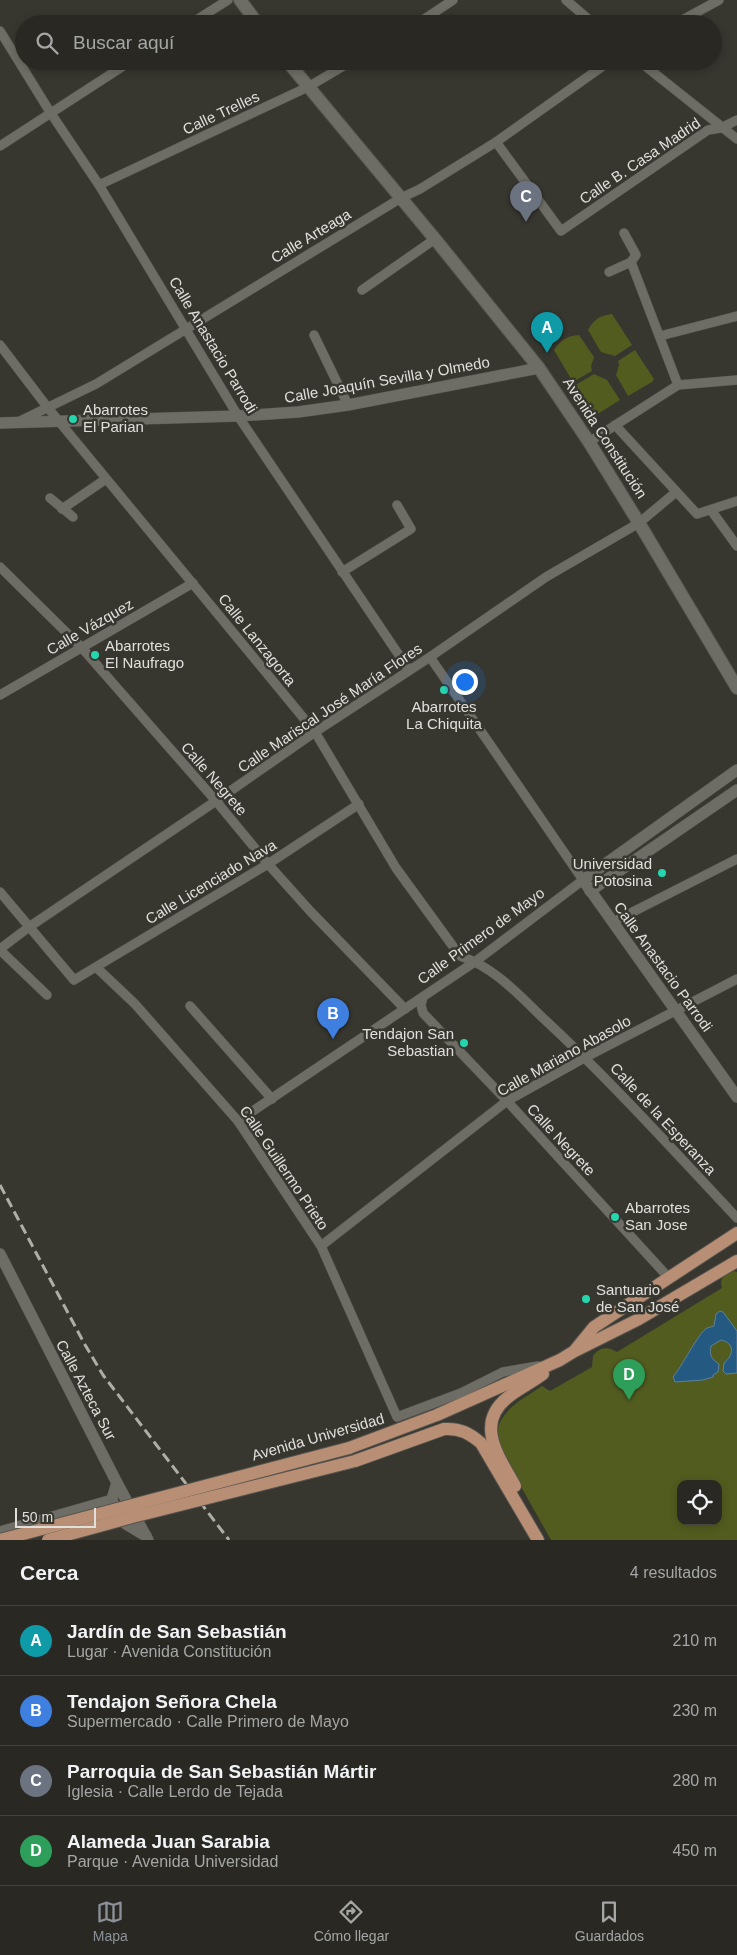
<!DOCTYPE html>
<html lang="es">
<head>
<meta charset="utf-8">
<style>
  :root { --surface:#292823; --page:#353430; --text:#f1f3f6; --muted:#a5a6a6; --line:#454441; --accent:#8c9099 }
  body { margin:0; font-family:Arial,sans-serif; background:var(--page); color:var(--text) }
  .controls { position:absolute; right:15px; bottom:15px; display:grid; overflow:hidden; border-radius:10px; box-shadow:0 2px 8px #0003 }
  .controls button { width:45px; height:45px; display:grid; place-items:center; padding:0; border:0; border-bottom:1px solid var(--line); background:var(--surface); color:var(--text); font:25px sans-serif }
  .scale { position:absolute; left:15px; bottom:12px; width:81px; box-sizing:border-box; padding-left:5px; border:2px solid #e0dfdb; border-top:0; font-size:14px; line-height:18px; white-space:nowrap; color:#e0dfdb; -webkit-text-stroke:4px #37362f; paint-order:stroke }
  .you { position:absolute; left:464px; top:681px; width:18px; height:18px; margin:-12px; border:4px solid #fff; border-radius:50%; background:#1a73e8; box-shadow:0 0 0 8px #1a73e833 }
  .badge { display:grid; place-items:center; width:32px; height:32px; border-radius:50%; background:var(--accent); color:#fff; font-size:16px; font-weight:700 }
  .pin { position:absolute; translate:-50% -41px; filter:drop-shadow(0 1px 2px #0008) }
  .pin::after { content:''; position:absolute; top:26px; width:18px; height:15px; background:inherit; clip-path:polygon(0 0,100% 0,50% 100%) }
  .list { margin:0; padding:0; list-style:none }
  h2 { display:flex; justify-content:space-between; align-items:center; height:65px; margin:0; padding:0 20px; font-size:21px }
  h2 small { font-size:16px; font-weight:400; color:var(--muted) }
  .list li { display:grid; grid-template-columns:32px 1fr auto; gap:15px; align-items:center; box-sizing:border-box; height:70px; padding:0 20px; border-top:1px solid var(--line) }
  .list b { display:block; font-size:19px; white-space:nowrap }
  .list p { margin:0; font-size:16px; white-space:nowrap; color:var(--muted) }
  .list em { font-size:16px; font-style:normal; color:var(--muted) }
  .icon { flex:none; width:28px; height:28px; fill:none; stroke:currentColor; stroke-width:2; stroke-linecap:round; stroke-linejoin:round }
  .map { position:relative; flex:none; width:737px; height:1540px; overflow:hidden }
  .search { position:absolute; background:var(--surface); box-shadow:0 2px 8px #0003; left:15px; right:15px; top:15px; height:55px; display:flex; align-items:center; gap:12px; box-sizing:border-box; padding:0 18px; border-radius:28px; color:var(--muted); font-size:19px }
  .sheet { height:345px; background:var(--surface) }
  nav { display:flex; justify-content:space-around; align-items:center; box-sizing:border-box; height:70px; border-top:1px solid var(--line); background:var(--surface); font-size:14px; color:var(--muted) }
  nav a { display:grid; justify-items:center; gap:2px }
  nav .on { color:var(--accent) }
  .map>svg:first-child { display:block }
  .green { fill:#525c1f; fill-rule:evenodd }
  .water { fill:#245981; stroke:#5c819c }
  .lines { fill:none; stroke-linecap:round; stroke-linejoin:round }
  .minor-casing { stroke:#55534e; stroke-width:10 }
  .tertiary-casing { stroke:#55534e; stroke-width:12 }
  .secondary-casing { stroke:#55534e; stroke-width:14 }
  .primary-casing { stroke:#55534e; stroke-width:14 }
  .minor { stroke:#6e6d65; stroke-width:9 }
  .tertiary { stroke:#6e6d65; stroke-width:11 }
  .secondary { stroke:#6e6d65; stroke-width:12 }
  .primary { stroke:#b88f74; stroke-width:12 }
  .rail { stroke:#aeada8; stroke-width:3; stroke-dasharray:10 5; stroke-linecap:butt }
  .primary-bridge-casing { stroke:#55534e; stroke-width:14; stroke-linecap:butt }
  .primary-bridge { stroke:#b88f74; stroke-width:12 }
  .poi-dot { fill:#24d5ae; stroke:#37362f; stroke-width:2 }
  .labels { text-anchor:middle; stroke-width:5; stroke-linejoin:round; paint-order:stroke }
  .street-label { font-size:15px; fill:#e0dfdb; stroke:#37362f }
  .poi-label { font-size:15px; fill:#e0dfdb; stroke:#37362f; text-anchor:start }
</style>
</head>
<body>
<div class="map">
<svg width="737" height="1540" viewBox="0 0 737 1540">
  <rect width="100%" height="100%" fill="#37362f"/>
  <g class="green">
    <path d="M612 314 632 345 615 356 601 352 588 330C594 319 599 316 612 314Z"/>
    <path d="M579 335 594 357 591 366 592 371 573 382 554 350C561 340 567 336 579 335Z"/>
    <path d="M635 350 654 379 652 382 628 396 616 375 619 365 618 361Z"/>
    <path d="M594 374 607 380 620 400 596 415 590 412 574 386Z"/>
    <path d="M733 1271 737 1272V1540H551L496 1442C496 1411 520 1401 542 1386L550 1391 592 1367 593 1356C599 1347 608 1346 617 1352L722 1288C719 1279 724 1274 733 1271ZM681 1484H718V1521H681Z"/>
  </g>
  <path class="water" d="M720 1311 723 1312 737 1331V1373L726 1374 723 1371 724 1363C734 1355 735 1343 721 1340L711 1346C709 1354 711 1359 719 1364L718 1372 713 1375V1377L703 1380 675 1382 673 1377C681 1368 699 1332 707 1328 709 1327 712 1327 714 1326L716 1314Z"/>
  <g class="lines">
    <g class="minor-casing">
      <g id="minor">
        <path d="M566 0 594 24"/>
        <path d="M190 24 228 0"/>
        <path d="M417 24 453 0"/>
        <path d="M675 24 719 0"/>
        <path d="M0 31 50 112 99 185 238 416 409 670"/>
        <path d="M639 61 737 139"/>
        <path d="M496 142 561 231 708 130 721 128 737 120"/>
        <path d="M0 146 131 61"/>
        <path d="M99 185 308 87 352 61"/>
        <path d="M624 233 636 255 631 262"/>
        <path d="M631 262 678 385"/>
        <path d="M609 272 631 262"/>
        <path d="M362 290 435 239"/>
        <path d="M314 335 348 405"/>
        <path d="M660 336 737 316"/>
        <path d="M0 345 48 408 315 732 396 868 460 956C494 967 518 994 544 1019 612 1082 674 1151 737 1218"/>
        <path d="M20 421 96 384 401 198 420 189 496 142 610 61"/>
        <path d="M615 425 697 514 737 501"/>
        <path d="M589 442 678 385 737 380"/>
        <path d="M50 498 73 517"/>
        <path d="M62 509 106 479"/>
        <path d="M711 510 737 546"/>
        <path d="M0 567 82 648 216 801 268 864 311 912 405 1009"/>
        <path d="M342 572 411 529 397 505"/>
        <path d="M0 695 193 583"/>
        <path d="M0 892 74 980 268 864 359 804"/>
        <path d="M613 922 737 859"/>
        <path d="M0 949 29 927 216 801 315 732 430 657 546 577 639 523 676 492"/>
        <path d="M0 950 47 995"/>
        <path d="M97 968 135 1004 238 1121 321 1246 397 1417 461 1393 503 1372 538 1366"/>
        <path d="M423 997 421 1005 423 1013 507 1101 669 1278"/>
        <path d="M190 1006 272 1099"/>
        <path d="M238 1121 476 961 583 880 430 657"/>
        <path d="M321 1246 507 1101 586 1057 737 979"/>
        <path d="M0 1531 112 1499 115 1504"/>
      </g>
    </g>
    <g class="tertiary-casing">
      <g id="tertiary">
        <path d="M0 423 238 416 298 412 348 405 539 368"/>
        <path d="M737 770 583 880 737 1097"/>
        <path d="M590 891 737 790"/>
        <path d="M0 1254 117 1483 148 1540"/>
        <path d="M112 1499 117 1483"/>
        <path d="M126 1524 146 1536"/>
      </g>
    </g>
    <g class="secondary-casing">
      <g id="secondary">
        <path d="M240 0 258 24"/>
        <path d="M287 61 435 239 539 368 589 442 639 523 737 688"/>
      </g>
    </g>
    <g class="primary-casing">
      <g id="primary">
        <path d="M576 1349 594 1327 737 1233"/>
        <path d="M349 1448 437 1415 560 1360 573 1352 637 1320 737 1261"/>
        <path d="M355 1461 444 1429C460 1428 469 1433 481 1443L538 1540"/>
        <path d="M515 1486C500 1458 474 1425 507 1398 518 1389 531 1383 543 1374"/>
      </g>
    </g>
    <use href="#minor" class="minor"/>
    <use href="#tertiary" class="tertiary"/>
    <use href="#secondary" class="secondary"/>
    <use href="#primary" class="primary"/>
    <path class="rail" d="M0 1185 84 1343 103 1375 229 1540"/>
    <g class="primary-bridge-casing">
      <g id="primary-bridge">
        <path d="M0 1540 349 1448"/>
        <path d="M48 1540 136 1516 355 1461"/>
      </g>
    </g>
    <use href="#primary-bridge" class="primary-bridge"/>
  </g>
  <g class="poi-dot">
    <circle cx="73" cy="419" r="5"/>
    <circle cx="95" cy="655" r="5"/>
    <circle cx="444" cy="690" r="5"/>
    <circle cx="662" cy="873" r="5"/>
    <circle cx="464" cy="1043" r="5"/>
    <circle cx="615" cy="1217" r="5"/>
    <circle cx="586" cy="1299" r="5"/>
  </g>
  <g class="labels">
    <g class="street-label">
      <text transform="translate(221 113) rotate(-25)" y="5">Calle Trelles</text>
      <text transform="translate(640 161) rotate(-34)" y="5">Calle B. Casa Madrid</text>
      <text transform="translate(311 236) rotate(-31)" y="5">Calle Arteaga</text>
      <text transform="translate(213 345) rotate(59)" y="5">Calle Anastacio Parrodi</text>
      <text transform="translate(387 380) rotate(-10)" y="5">Calle Joaquín Sevilla y Olmedo</text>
      <text transform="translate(605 438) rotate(57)" y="5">Avenida Constitución</text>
      <text transform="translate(90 627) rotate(-30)" y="5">Calle Vázquez</text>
      <text transform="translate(257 640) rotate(51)" y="5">Calle Lanzagorta</text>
      <text transform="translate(330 708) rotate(-34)" y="5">Calle Mariscal José María Flores</text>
      <text transform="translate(214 779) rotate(49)" y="5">Calle Negrete</text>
      <text transform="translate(211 882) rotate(-31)" y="5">Calle Licenciado Nava</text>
      <text transform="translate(481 936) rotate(-36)" y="5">Calle Primero de Mayo</text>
      <text transform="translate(663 967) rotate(54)" y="5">Calle Anastacio Parrodi</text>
      <text transform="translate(564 1056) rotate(-29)" y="5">Calle Mariano Abasolo</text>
      <text transform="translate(663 1119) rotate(47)" y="5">Calle de la Esperanza</text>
      <text transform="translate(561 1140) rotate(47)" y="5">Calle Negrete</text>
      <text transform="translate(284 1168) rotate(56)" y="5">Calle Guillermo Prieto</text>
      <text transform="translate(86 1390) rotate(62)" y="5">Calle Azteca Sur</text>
      <text transform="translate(318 1437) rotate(-16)" y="5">Avenida Universidad</text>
    </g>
    <g class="poi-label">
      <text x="83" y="415">Abarrotes<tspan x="83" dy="17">El Parian</tspan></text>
      <text x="105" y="651">Abarrotes<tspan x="105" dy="17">El Naufrago</tspan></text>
      <text x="444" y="712" text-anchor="middle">Abarrotes<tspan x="444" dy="17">La Chiquita</tspan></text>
      <text x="652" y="869" text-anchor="end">Universidad<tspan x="652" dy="17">Potosina</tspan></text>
      <text x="454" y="1039" text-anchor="end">Tendajon San<tspan x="454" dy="17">Sebastian</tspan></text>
      <text x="625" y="1213">Abarrotes<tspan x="625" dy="17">San Jose</tspan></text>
      <text x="596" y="1295">Santuario<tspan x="596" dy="17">de San José</tspan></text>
    </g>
  </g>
</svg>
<div class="controls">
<button><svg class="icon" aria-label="locate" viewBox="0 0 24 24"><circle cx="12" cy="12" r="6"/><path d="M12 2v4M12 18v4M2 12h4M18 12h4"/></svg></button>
</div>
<div class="scale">50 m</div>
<div class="you"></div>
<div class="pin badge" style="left:547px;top:353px;background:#0f9aa8">A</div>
<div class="pin badge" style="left:333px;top:1039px;background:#3f7fe0">B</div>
<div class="pin badge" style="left:526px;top:222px;background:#6b7280">C</div>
<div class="pin badge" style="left:629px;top:1400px;background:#2e9e5b">D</div>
<div class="search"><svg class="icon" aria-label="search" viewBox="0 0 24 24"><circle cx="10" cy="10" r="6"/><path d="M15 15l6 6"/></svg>Buscar aquí</div>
</div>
<section class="sheet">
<h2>Cerca<small>4 resultados</small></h2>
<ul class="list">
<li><span class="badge" style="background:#0f9aa8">A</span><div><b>Jardín de San Sebastián</b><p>Lugar · Avenida Constitución</p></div><em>210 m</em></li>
<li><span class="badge" style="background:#3f7fe0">B</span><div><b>Tendajon Señora Chela</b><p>Supermercado · Calle Primero de Mayo</p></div><em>230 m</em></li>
<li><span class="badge" style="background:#6b7280">C</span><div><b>Parroquia de San Sebastián Mártir</b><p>Iglesia · Calle Lerdo de Tejada</p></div><em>280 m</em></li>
<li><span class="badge" style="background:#2e9e5b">D</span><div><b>Alameda Juan Sarabia</b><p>Parque · Avenida Universidad</p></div><em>450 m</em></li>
</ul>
</section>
<nav>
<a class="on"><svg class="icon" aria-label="map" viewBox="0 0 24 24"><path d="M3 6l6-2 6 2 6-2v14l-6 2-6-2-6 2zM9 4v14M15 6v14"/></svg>Mapa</a>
<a><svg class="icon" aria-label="directions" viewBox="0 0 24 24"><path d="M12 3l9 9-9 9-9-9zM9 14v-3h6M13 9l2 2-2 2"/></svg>Cómo llegar</a>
<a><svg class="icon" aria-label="saved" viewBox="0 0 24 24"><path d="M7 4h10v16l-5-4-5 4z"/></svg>Guardados</a>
</nav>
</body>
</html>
